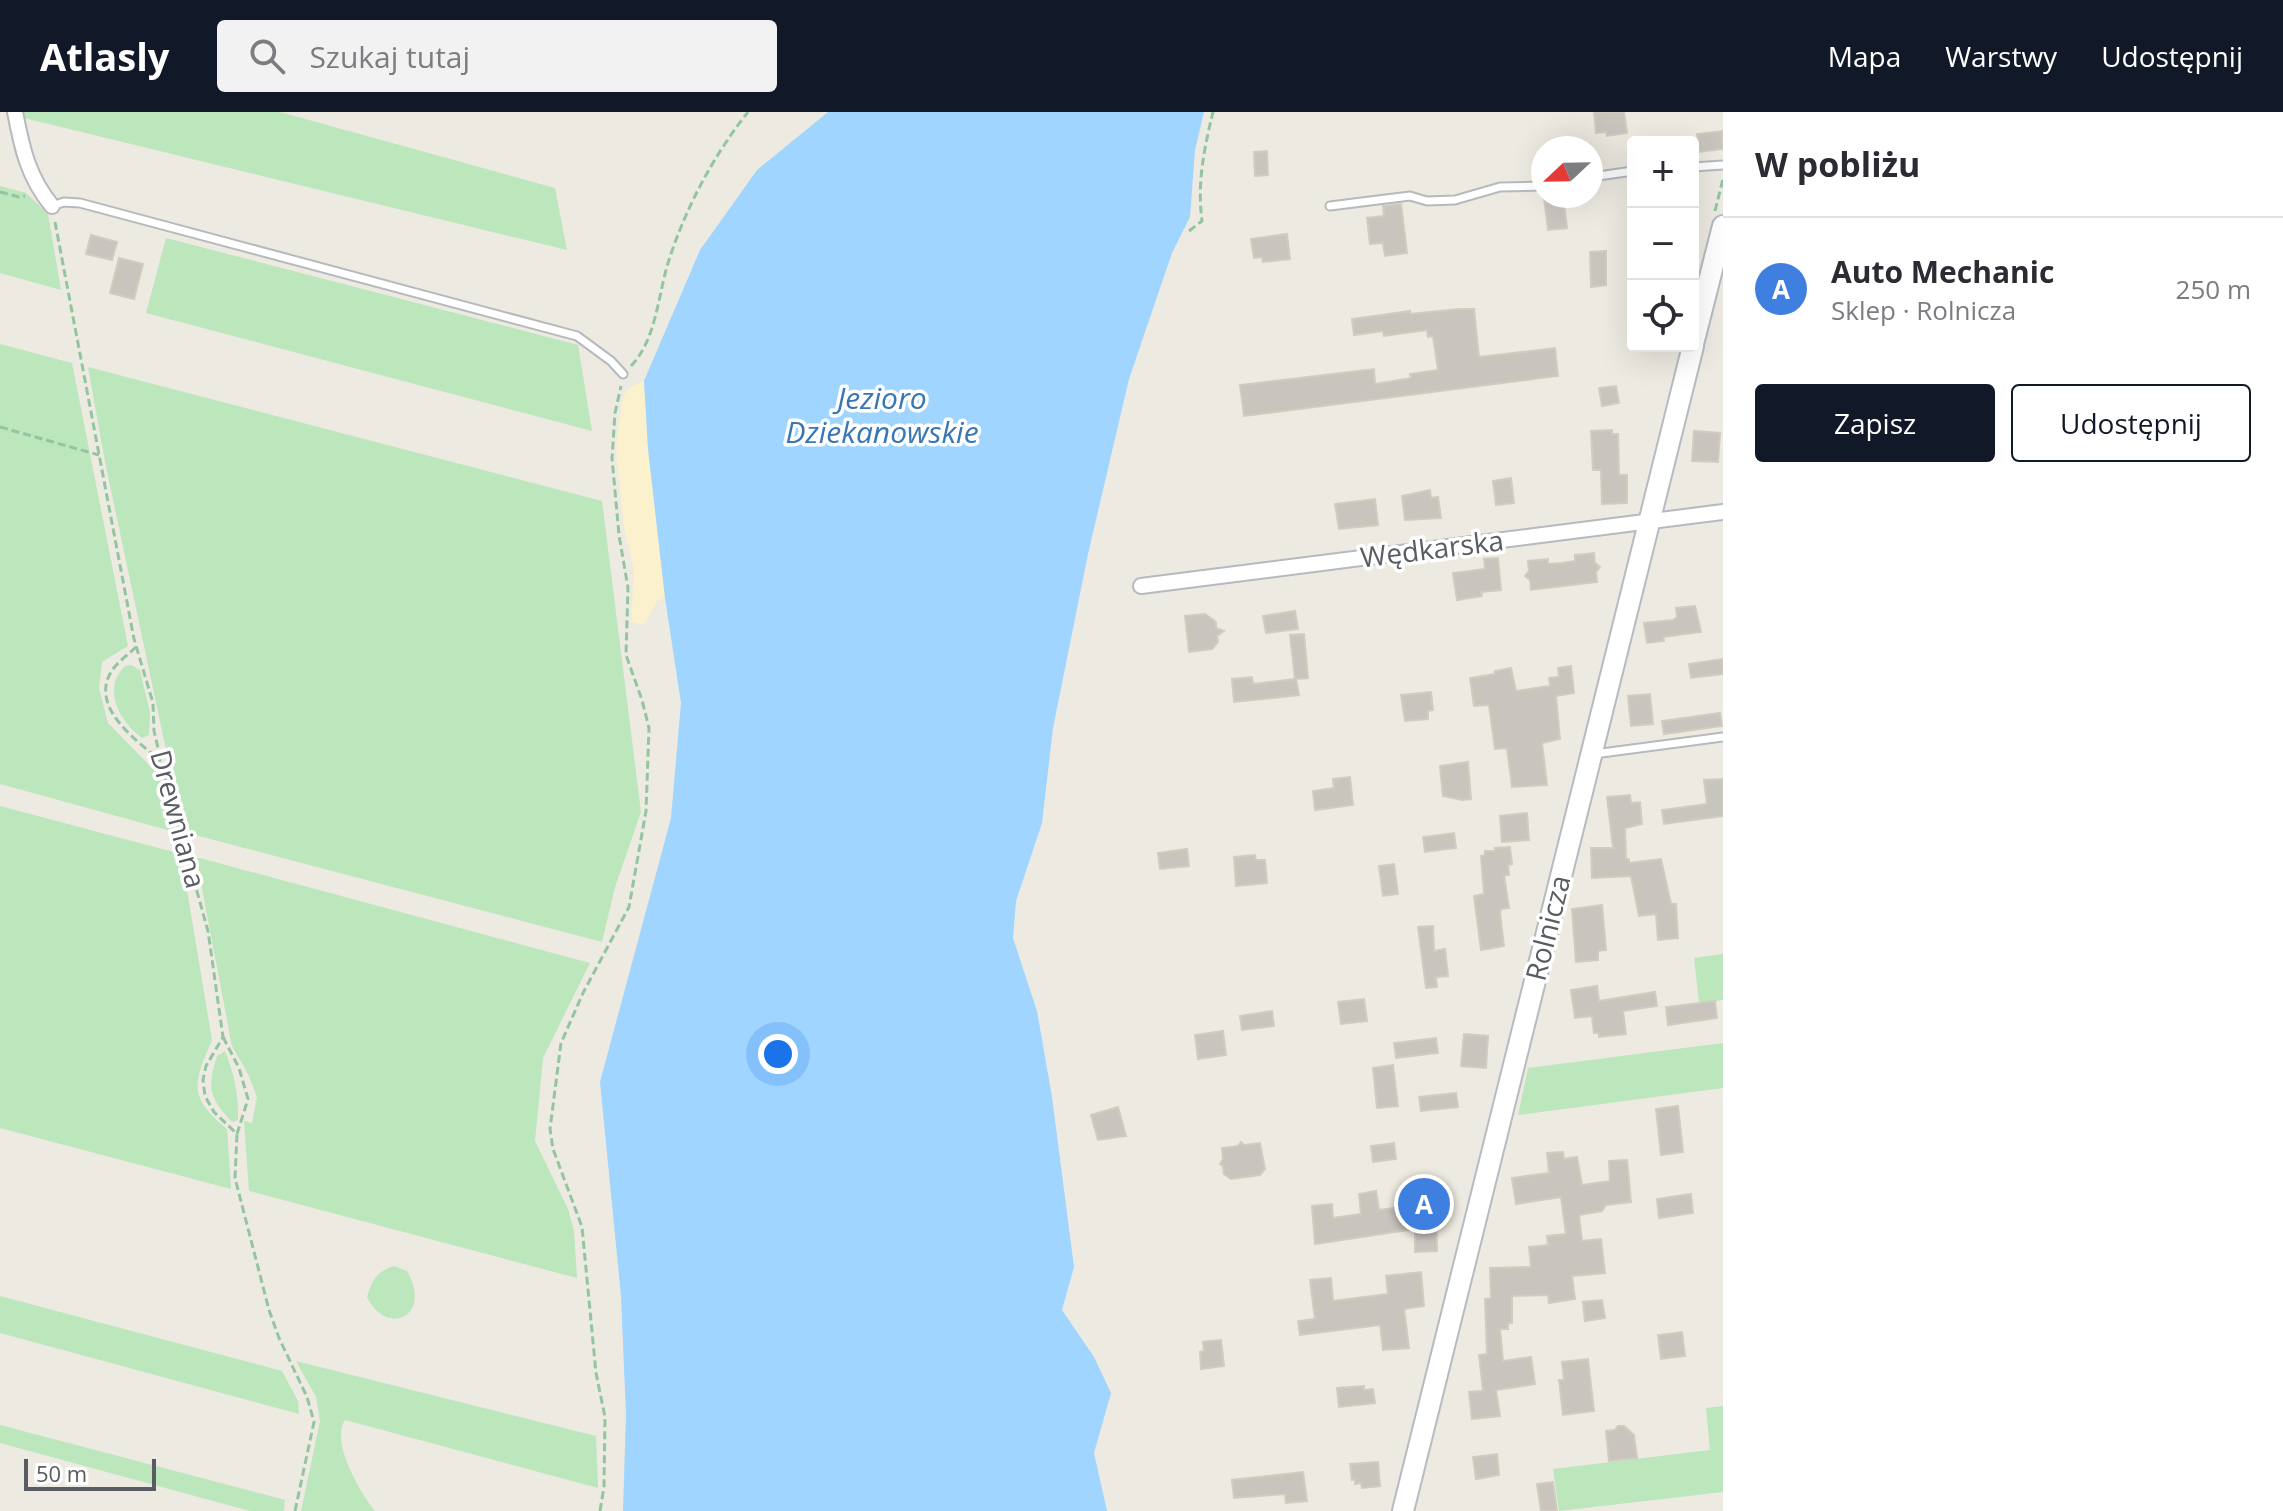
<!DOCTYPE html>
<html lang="pl">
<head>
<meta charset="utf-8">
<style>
  :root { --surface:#fff; --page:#f2f2f3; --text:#2b2b33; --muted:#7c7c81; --line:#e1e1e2; --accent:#111827 }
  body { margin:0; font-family:"Open Sans",sans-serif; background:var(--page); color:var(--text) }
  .controls { position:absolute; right:24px; top:24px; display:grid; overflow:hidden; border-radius:8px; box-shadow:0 8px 32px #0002 }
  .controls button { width:72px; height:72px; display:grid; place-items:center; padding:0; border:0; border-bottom:2px solid var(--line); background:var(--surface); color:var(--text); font:40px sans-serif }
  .compass { position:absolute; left:1531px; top:24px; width:72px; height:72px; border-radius:50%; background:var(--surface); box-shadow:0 8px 32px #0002; rotate:248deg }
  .scale { position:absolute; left:24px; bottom:20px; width:132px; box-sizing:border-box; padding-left:8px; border:4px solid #595d62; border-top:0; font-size:22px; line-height:28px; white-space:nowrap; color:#595d62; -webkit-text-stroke:6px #fff; paint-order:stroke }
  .you { position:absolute; left:778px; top:942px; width:28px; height:28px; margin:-20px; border:6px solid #fff; border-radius:50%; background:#1a73e8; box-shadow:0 0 0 12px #1a73e833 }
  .badge { display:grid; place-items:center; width:52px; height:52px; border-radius:50%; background:var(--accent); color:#fff; font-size:26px; font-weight:700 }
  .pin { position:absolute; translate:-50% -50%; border:4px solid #fff; box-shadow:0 2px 8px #0006 }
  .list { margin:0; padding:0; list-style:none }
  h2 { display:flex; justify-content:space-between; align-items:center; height:104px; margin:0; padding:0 32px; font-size:34px }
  h2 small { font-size:26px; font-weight:400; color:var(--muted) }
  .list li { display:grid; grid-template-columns:52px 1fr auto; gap:24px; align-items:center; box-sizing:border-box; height:144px; padding:0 32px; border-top:2px solid var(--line) }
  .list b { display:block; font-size:30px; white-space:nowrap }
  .list p { margin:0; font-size:26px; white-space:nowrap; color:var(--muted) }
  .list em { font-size:26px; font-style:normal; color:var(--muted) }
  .actions { display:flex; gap:16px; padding:24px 32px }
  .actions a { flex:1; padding:18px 0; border:2px solid var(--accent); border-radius:8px; text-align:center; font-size:28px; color:var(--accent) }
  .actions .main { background:var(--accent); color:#fff }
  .icon { flex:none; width:44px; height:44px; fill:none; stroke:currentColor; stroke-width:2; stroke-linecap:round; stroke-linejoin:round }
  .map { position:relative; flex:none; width:1723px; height:1399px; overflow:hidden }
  header { display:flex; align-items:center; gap:48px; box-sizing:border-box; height:112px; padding:0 40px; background:var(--accent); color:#fff }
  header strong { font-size:38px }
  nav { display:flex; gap:44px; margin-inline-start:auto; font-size:28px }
  .search { width:560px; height:72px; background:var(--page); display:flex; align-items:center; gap:20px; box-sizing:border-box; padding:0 28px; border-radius:8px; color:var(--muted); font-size:30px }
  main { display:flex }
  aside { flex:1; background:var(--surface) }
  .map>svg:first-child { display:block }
  .green { fill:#bce6bc }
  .sand { fill:#fbf1cd }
  .water { fill:#9fd5ff }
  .building { fill:#c8c4be; stroke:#d2ccbf; stroke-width:2 }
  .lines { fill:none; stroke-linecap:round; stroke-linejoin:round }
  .lane-casing { stroke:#b6b9be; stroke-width:11 }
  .street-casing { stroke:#b6b9be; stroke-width:18 }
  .secondary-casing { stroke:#b7bac0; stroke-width:24 }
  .path { stroke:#93c5a1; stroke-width:3; stroke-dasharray:8 4; stroke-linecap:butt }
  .lane { stroke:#fff; stroke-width:7 }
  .street { stroke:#fff; stroke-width:14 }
  .secondary { stroke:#fff; stroke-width:20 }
  .labels { text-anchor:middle; stroke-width:7; stroke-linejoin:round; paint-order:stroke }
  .street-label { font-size:28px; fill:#595d62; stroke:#fff }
  .water-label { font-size:30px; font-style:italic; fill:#3976b5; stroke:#fff }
</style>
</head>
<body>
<header>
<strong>Atlasly</strong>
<div class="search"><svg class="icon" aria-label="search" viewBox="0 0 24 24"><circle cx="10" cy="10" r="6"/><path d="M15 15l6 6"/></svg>Szukaj tutaj</div>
<nav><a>Mapa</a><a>Warstwy</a><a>Udostępnij</a></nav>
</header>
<main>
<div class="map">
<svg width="1723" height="1399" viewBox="0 0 1723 1399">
  <rect width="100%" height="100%" fill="#edeae1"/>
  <g class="green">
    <path d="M19 0H280L555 76 567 138 20 5Z"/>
    <path d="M0 74 26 81 48 102 61 178 0 161Z"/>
    <path d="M166 126 578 233 592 319 146 201Z"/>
    <path d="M0 232 72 251 128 534 102 550 99 576 108 611 157 661 175 720 0 672Z"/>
    <path d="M88 255 602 389 641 700 615 775 602 830 191 722 165 633 105 350Z"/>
    <path d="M131 553 140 558 150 601 149 623 142 626C120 610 101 577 125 554Z"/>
    <path d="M0 694 181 742 212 928C193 972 188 985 227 1017L231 1077 0 1016Z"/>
    <path d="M196 745 590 851 543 946 535 1029 568 1097 574 1119 577 1166 249 1079 244 1009 252 1011 257 985 248 962 232 934Z"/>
    <path d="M1723 842V888L1699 891 1694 846Z"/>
    <path d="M1723 931V976L1518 1003 1528 956Z"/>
    <path d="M225 939C234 962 239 983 238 1008L232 1010C209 986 207 976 217 944Z"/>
    <path d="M394 1154 407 1159C433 1204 387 1226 367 1185 372 1168 377 1159 394 1154Z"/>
    <path d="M0 1184 282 1259 298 1289 299 1302 0 1221Z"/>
    <path d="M296 1249 596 1324 598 1376 345 1308C330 1330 360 1380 375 1399H301L320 1309 316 1285Z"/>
    <path d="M1723 1294V1380L1559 1399 1553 1357 1710 1338 1706 1296Z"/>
    <path d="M0 1313 285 1388 284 1399H250L0 1331Z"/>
  </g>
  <path class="sand" d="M644 269 648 337 665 486 657 489 644 513 631 510 634 458 624 416 616 335 623 284 630 275Z"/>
  <path class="water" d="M828 0H1204L1195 38 1190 105 1172 141 1129 267 1088 442 1053 616 1042 711 1016 789 1013 826 1037 899 1052 985 1074 1155 1062 1198 1094 1245 1111 1281 1094 1341 1107 1399H623L626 1303 621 1184 600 970 671 706 681 591 665 486 648 337 644 269 700 138 757 58Z"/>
  <g class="building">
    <path d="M1594 0H1624L1627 21 1607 24 1606 20 1596 21Z"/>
    <path d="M1722 19 1723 37 1699 40 1697 22Z"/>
    <path d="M1267 39 1268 63 1255 64 1254 40Z"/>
    <path d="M1563 84 1567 116 1548 118 1544 86Z"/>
    <path d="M1401 92 1407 141 1385 144 1383 131 1370 132 1367 106 1384 104 1383 94Z"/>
    <path d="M1287 122 1290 147 1263 150 1262 145 1254 146 1251 127Z"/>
    <path d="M91 123 117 130 112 148 86 142Z"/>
    <path d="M1606 139V173L1591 175 1590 140Z"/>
    <path d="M119 146 143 152 134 187 110 181Z"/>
    <path d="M1459 197H1474L1479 245 1555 236 1558 264 1244 304 1240 273 1374 257 1375 272 1411 266 1410 262 1438 258 1433 224 1428 225 1427 218 1384 224 1383 219 1354 223 1352 207 1410 199V202Z"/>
    <path d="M1616 274 1619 291 1602 294 1599 276Z"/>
    <path d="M1612 318V322H1618L1619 363H1627V391L1602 392 1601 358H1593L1591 319Z"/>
    <path d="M1694 319 1720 321 1718 350 1692 349Z"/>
    <path d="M1511 366 1514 391 1496 393 1493 369Z"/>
    <path d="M1430 378 1431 386 1438 385 1441 406 1405 408 1402 384Z"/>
    <path d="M1375 387 1378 413 1339 417 1335 392Z"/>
    <path d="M1594 441 1595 451 1600 455 1596 460 1597 470 1531 478 1530 468 1525 464 1529 459 1528 449 1548 447V452L1562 451 1575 449V443Z"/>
    <path d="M1498 446 1501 478 1481 480 1482 484 1457 488 1453 461 1485 457 1484 447Z"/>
    <path d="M1695 494 1701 520 1663 525 1664 529 1647 531 1644 511 1673 508 1677 505 1676 496Z"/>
    <path d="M1295 499 1298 517 1266 521 1263 504Z"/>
    <path d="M1205 502 1216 510V516L1224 519 1217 524 1218 530 1212 537 1189 540 1185 504Z"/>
    <path d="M1304 522 1308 566 1296 567 1299 583 1234 590 1232 567 1252 565 1253 572 1295 567 1290 523Z"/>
    <path d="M1723 547V562L1691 566 1689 552Z"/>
    <path d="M1571 554 1574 581 1556 584 1560 627 1542 631 1547 673 1512 675 1507 636 1495 637 1489 593 1474 594 1470 566 1495 562V559L1511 556 1516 579 1550 574 1549 566 1559 565 1558 556Z"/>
    <path d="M1431 580 1433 598 1428 599V607L1405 609 1401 583Z"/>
    <path d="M1650 582 1653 612 1631 614 1628 584Z"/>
    <path d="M1720 601 1722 614 1664 622 1662 609Z"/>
    <path d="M1468 650 1471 687 1462 688 1443 684 1440 654Z"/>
    <path d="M1350 665 1353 693 1315 698 1313 679 1334 676 1333 667Z"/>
    <path d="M1723 667V704L1664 712 1662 698 1707 692 1704 668Z"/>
    <path d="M1630 683 1631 691 1640 690 1642 712 1625 716 1626 747H1629V751L1661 747 1671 792H1676L1678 826 1658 828 1656 802 1639 804 1631 764 1592 766 1591 736H1613L1607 685Z"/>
    <path d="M1527 701 1529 728 1502 730 1500 704Z"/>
    <path d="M1454 721 1456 736 1425 740 1423 725Z"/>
    <path d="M1510 735 1512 752 1508 753 1509 763H1504L1509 796 1501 797 1500 801 1504 834 1481 838 1474 784 1484 782 1481 744 1485 743V739H1495V736Z"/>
    <path d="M1187 737 1189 754 1160 757 1158 741Z"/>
    <path d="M1255 743 1256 748H1265L1267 771 1236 774 1234 745Z"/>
    <path d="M1394 752 1398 782 1383 784 1379 754Z"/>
    <path d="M1602 793 1606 838 1598 839V848L1576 850 1572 797Z"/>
    <path d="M1433 814 1434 839 1445 837 1448 864 1436 865 1437 875 1426 876 1418 815Z"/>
    <path d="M1597 874 1599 889 1655 880 1657 894 1623 899 1626 922 1599 925V921H1594L1592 904 1575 906 1571 878Z"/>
    <path d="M1364 887 1367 909 1341 912 1338 890Z"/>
    <path d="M1715 889 1717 906 1668 913 1666 895Z"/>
    <path d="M1272 899 1274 914 1242 918 1240 904Z"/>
    <path d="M1223 919 1226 943 1198 947 1195 923Z"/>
    <path d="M1464 922 1488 924 1486 956 1461 954Z"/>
    <path d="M1436 926 1438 941 1396 946 1394 931Z"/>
    <path d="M1393 953 1398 994 1377 996 1373 956Z"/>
    <path d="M1456 981 1458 995 1421 999 1419 985Z"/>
    <path d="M1678 994 1683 1040 1661 1043 1656 997Z"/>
    <path d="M1118 995 1126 1024 1098 1028 1091 1003Z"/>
    <path d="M1241 1030 1244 1033 1260 1031 1265 1057 1260 1063 1231 1067 1224 1062 1223 1054 1220 1052 1223 1047 1222 1036 1238 1034Z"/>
    <path d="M1394 1031 1396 1047 1373 1050 1371 1034Z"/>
    <path d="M1563 1040 1564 1047 1577 1045 1582 1073 1610 1069 1609 1049 1627 1048 1631 1090 1606 1093 1602 1099 1579 1103 1582 1129 1601 1127 1605 1161 1572 1164 1575 1187 1549 1191 1548 1183 1512 1184V1211H1508V1217H1500L1503 1249 1531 1245 1535 1272 1496 1278 1500 1304 1472 1307 1469 1280 1483 1279 1479 1243 1487 1242 1485 1187 1491 1186 1490 1156 1531 1155 1529 1135 1548 1133 1547 1124 1566 1122 1561 1085 1516 1092 1512 1066 1549 1061 1547 1041Z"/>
    <path d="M1376 1079 1379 1098 1415 1093 1413 1083 1436 1080 1438 1101 1436 1102 1437 1139 1415 1140V1117L1315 1132 1312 1094 1332 1092 1333 1106 1361 1102 1359 1082Z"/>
    <path d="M1691 1082 1693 1101 1659 1106 1657 1087Z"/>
    <path d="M1421 1160 1424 1194 1404 1197 1409 1236 1383 1238 1380 1213 1300 1223 1298 1209 1315 1207 1310 1168 1331 1166 1333 1189 1388 1182 1386 1164Z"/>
    <path d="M1602 1188 1605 1206 1585 1209 1583 1190Z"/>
    <path d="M1682 1220 1685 1244 1661 1247 1658 1223Z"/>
    <path d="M1221 1228 1224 1254 1201 1257 1200 1240 1204 1239 1203 1230Z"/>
    <path d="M1588 1247 1594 1299 1563 1303 1559 1268H1564L1562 1250Z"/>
    <path d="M1364 1274V1278L1373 1277 1375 1291 1339 1295 1337 1276Z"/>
    <path d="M1618 1314H1624L1634 1323 1637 1346 1609 1349 1606 1319 1615 1318Z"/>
    <path d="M1497 1342 1499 1363 1476 1367 1473 1345Z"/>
    <path d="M1378 1350 1380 1374 1362 1376 1361 1371 1355 1372V1367L1352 1368 1350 1352Z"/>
    <path d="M1303 1360 1307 1389 1286 1391 1285 1382 1234 1386 1232 1368Z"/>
    <path d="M1553 1370 1557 1399H1541L1537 1372Z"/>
  </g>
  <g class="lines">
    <g class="lane-casing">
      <g id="lane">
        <path d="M1693 55 1723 53"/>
        <path d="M1591 65 1633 59"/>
        <path d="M52 94 64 90 80 91 577 224 611 249 623 262"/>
        <path d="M1330 94 1410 84 1427 89 1455 88 1500 75 1543 74"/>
        <path d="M1594 642 1723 625"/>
      </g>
    </g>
    <g class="street-casing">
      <g id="street">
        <path d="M15 0C22 36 28 65 52 94"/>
        <path d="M1141 474 1723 400"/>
      </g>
    </g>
    <g class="secondary-casing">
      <g id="secondary">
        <path d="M1693 232 1723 114"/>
        <path d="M1403 1399 1693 234"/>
      </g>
    </g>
    <g class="path">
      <path d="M0 80 19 85 25 84"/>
      <path d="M1715 99 1723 67"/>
      <path d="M55 110 134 527 153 591 154 619 164 661 208 819 223 925 206 954 203 968 205 984 214 1000 237 1022 235 1066 269 1198 279 1226 307 1285 314 1310 295 1399"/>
      <path d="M1189 119 1202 109C1197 71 1204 37 1213 0"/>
      <path d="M631 254C656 228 658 184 668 151 685 97 713 44 748 0"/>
      <path d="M0 315 99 343"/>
      <path d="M136 535C129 542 119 549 113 557 87 594 136 628 161 649"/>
      <path d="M223 925 239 956 248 987 237 1022"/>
      <path d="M600 1399 604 1375 605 1305 596 1261 582 1115 553 1037 550 1017 561 931 583 881 629 795 646 699 649 616 642 588 626 543 628 476 619 423 612 346 615 301 621 274"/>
    </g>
    <use href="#lane" class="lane"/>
    <use href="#street" class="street"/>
    <use href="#secondary" class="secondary"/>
  </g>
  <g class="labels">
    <g class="street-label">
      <text transform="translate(1432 437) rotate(-7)" y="10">Wędkarska</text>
      <text transform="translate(178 707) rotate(75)" y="10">Drewniana</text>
      <text transform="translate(1548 816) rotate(-76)" y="10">Rolnicza</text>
    </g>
    <g class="water-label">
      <text x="882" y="297">Jezioro<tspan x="882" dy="34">Dziekanowskie</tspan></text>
    </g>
  </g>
</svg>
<div class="controls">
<button>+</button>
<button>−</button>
<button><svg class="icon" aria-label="locate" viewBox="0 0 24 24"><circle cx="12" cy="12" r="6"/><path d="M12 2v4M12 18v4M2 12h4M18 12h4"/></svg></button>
</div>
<svg class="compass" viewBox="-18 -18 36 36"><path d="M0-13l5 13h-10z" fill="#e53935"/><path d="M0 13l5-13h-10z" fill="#7c7c81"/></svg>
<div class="scale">50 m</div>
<div class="you"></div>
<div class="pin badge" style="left:1424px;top:1092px;background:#3f7fe0">A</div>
</div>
<aside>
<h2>W pobliżu<small></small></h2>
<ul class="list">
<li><span class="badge" style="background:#3f7fe0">A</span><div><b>Auto Mechanic</b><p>Sklep · Rolnicza</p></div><em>250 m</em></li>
</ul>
<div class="actions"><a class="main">Zapisz</a><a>Udostępnij</a></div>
</aside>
</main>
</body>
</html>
